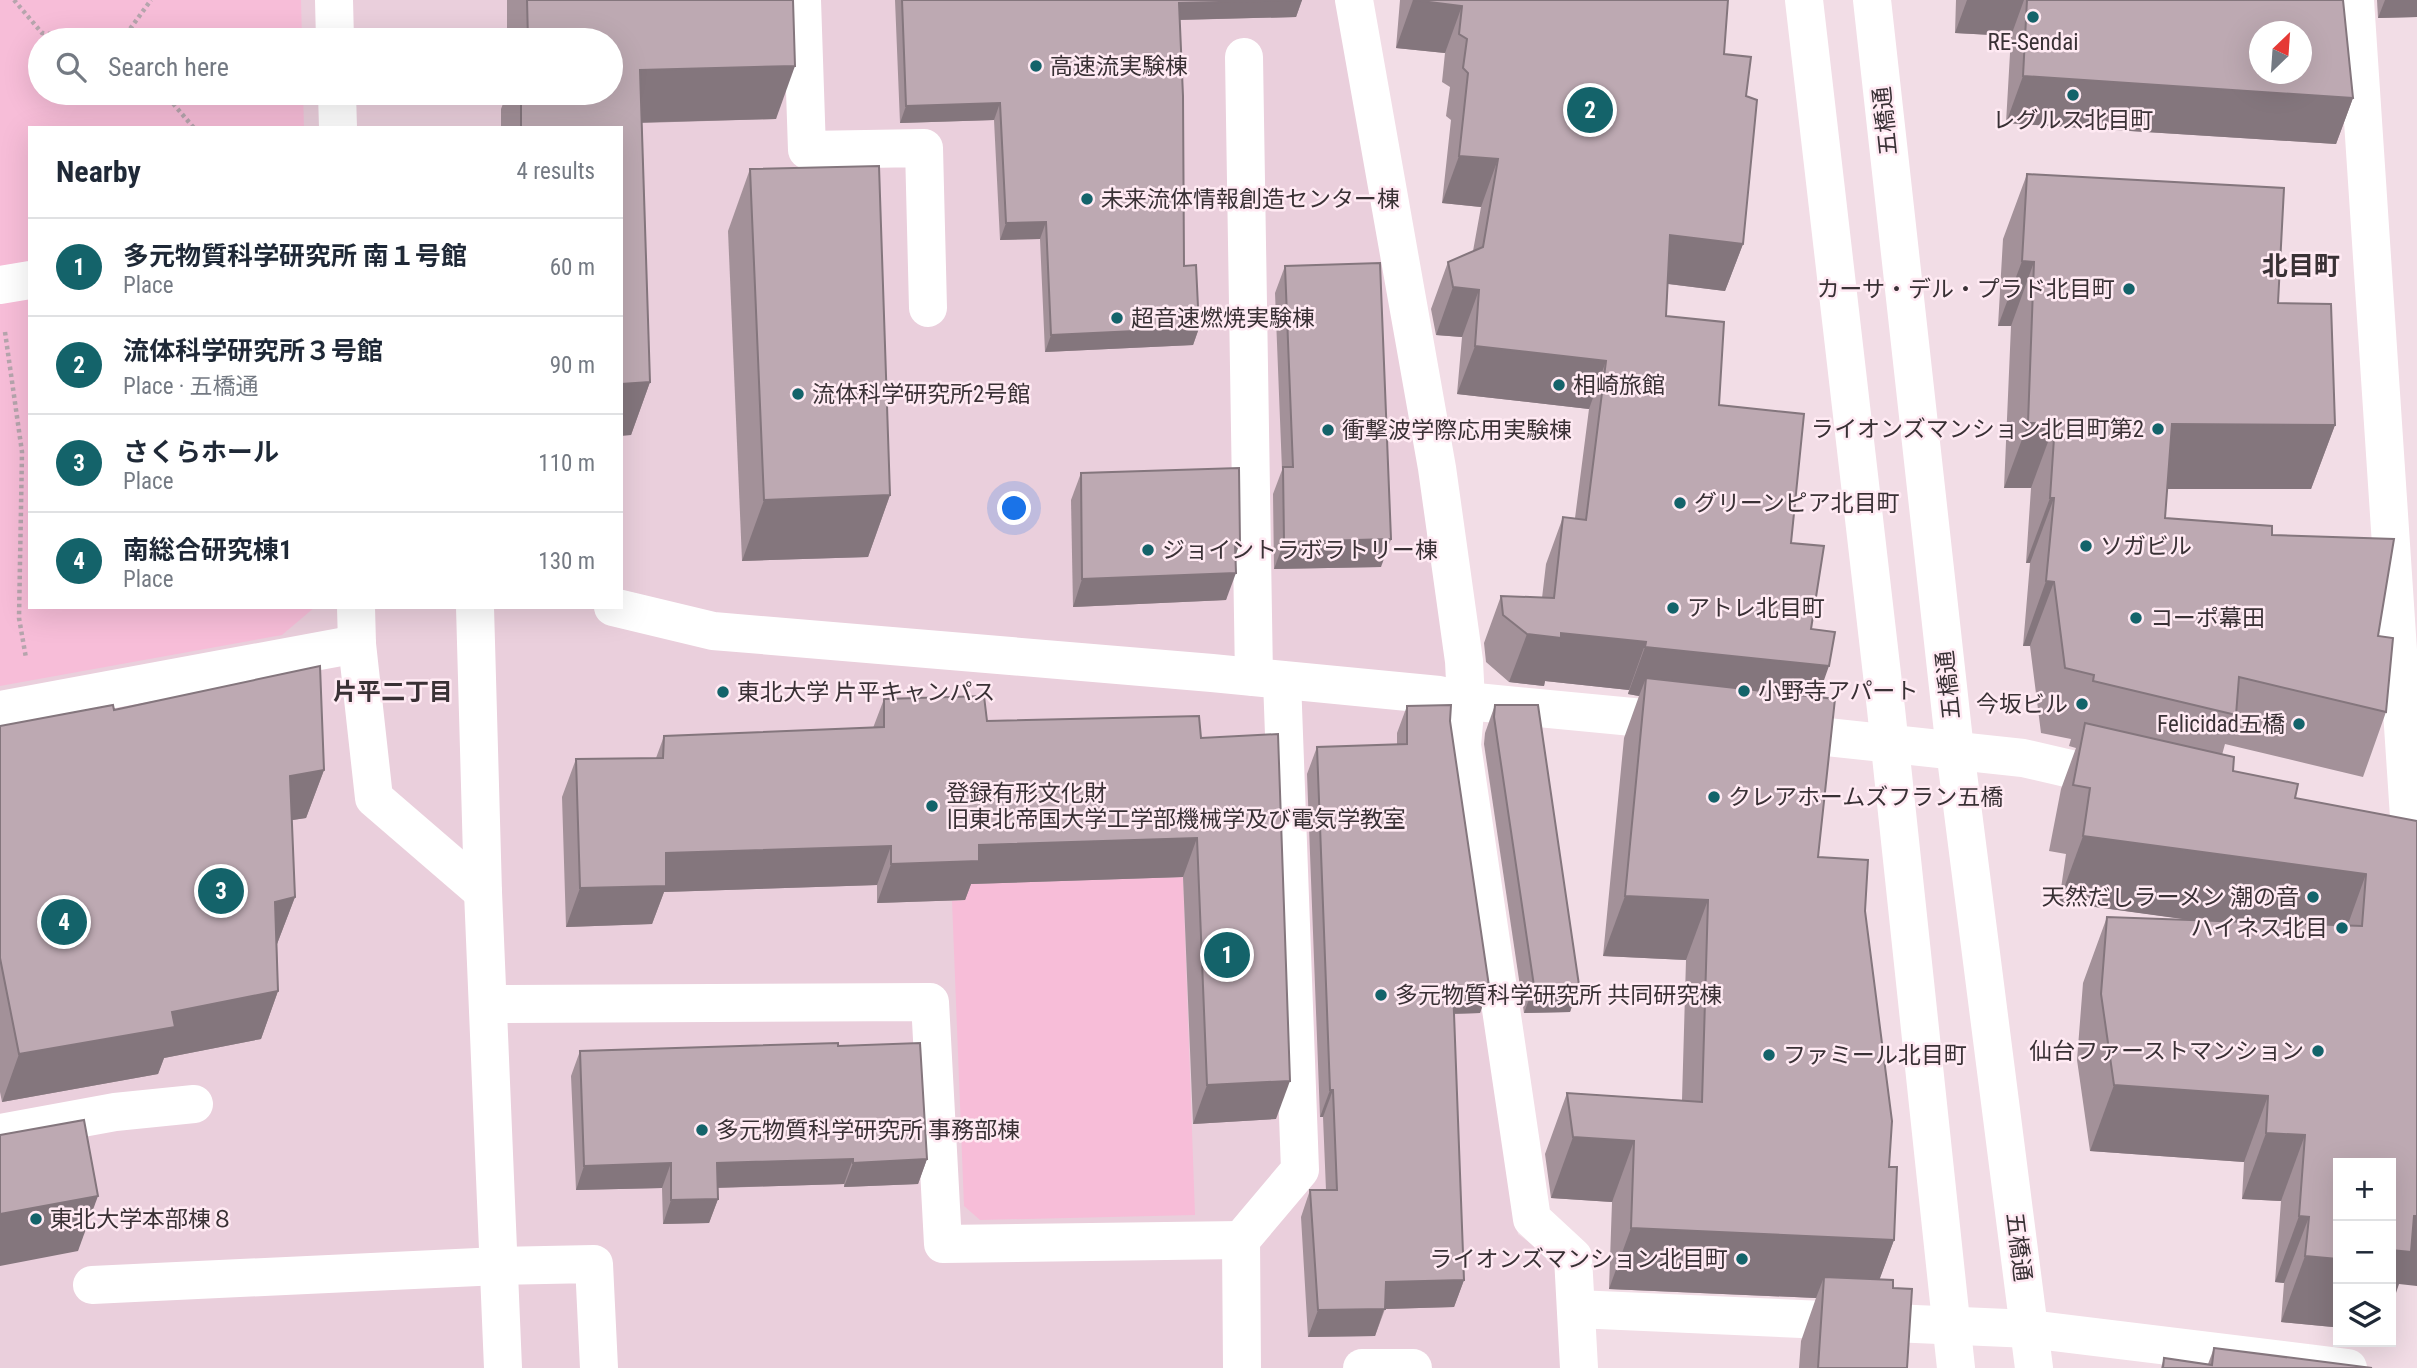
<!DOCTYPE html>
<html lang="en">
<head>
<meta charset="utf-8">
<style>
  :root { --surface:#fff; --page:#f2f2f3; --text:#1f2937; --muted:#747a83; --line:#e0e1e3; --accent:#14636a }
  body { margin:0; font-family:"Roboto Condensed","Noto Sans JP",sans-serif; background:var(--page); color:var(--text) }
  .controls { position:absolute; right:21px; bottom:21px; display:grid; overflow:hidden; border-radius:0px; box-shadow:0 7px 28px #0002 }
  .controls button { width:63px; height:63px; display:grid; place-items:center; padding:0; border:0; border-bottom:2px solid var(--line); background:var(--surface); color:var(--text); font:35px sans-serif }
  .compass { position:absolute; left:2249px; top:21px; width:63px; height:63px; border-radius:50%; background:var(--surface); box-shadow:0 7px 28px #0002; rotate:25deg }
  .you { position:absolute; left:1015px; top:509px; width:24px; height:24px; margin:-18px; border:5px solid #fff; border-radius:50%; background:#1a73e8; box-shadow:0 0 0 10px #1a73e833 }
  .badge { display:grid; place-items:center; width:46px; height:46px; border-radius:50%; background:var(--accent); color:#fff; font-size:23px; font-weight:700 }
  .pin { position:absolute; translate:-50% -50%; border:4px solid #fff; box-shadow:0 2px 7px #0006 }
  .list { margin:0; padding:0; list-style:none }
  h2 { display:flex; justify-content:space-between; align-items:center; height:91px; margin:0; padding:0 28px; font-size:30px }
  h2 small { font-size:23px; font-weight:400; color:var(--muted) }
  .list li { display:grid; grid-template-columns:46px 1fr auto; gap:21px; align-items:center; box-sizing:border-box; height:98px; padding:0 28px; border-top:2px solid var(--line) }
  .list b { display:block; font-size:26px; white-space:nowrap }
  .list p { margin:0; font-size:23px; white-space:nowrap; color:var(--muted) }
  .list em { font-size:23px; font-style:normal; color:var(--muted) }
  .icon { flex:none; width:38px; height:38px; fill:none; stroke:currentColor; stroke-width:2; stroke-linecap:round; stroke-linejoin:round }
  .map { position:relative; flex:none; width:2417px; height:1368px; overflow:hidden }
  .search { position:absolute; background:var(--surface); box-shadow:0 7px 28px #0002; left:28px; top:28px; width:595px; height:77px; display:flex; align-items:center; gap:18px; box-sizing:border-box; padding:0 24px; border-radius:38px; color:var(--muted); font-size:26px }
  .panel { position:absolute; background:var(--surface); box-shadow:0 7px 28px #0002; left:28px; top:126px; width:595px; height:483px; border-radius:0px }
  .map>svg:first-child { display:block }
  .built { fill:#eacfdc; fill-rule:evenodd }
  .green { fill:#f7bdd8 }
  .lines { fill:none; stroke-linecap:round; stroke-linejoin:round }
  .path { stroke:#b6a5ad; stroke-width:4.5; stroke-dasharray:3.5 3.5; stroke-linecap:butt }
  .minor { stroke:#fff; stroke-width:38 }
  .wall { fill:#a39199 }
  .shaded-wall { fill:#84767d }
  .building { fill:#bda9b2; stroke:#84767d; stroke-width:2; fill-rule:evenodd }
  .poi-dot { fill:#14636a; stroke:#ffeaf3; stroke-width:2.5 }
  .labels { text-anchor:middle; stroke-width:5; stroke-linejoin:round; paint-order:stroke }
  .poi-label { font-size:23px; fill:#393135; stroke:#ffeaf3; text-anchor:start }
  .street-label { font-size:23px; fill:#393135; stroke:#ffeaf3 }
  .neighbourhood-label { font-size:24px; font-weight:bold; fill:#393135; stroke:#ffeaf3 }
  .quarter-label { font-size:26px; font-weight:bold; fill:#393135; stroke:#ffeaf3 }
</style>
</head>
<body>
<div class="map">
<svg width="2417" height="1368" viewBox="0 0 2417 1368">
  <rect width="100%" height="100%" fill="#f2dde6"/>
  <path class="built" d="M0 0H1339L1416 451 1449 669 1442 716 1518 1234 1559 1265 1563 1368H0ZM40 40H611V93H40ZM30 128H621V607H30Z"/>
  <g class="green">
    <path d="M0 0H301L302 40H40V93H303L304 128H30V607H315L282 635 0 686Z"/>
    <path d="M1183 877 1195 1215 980 1220 964 1206 952 901 965 900V884Z"/>
  </g>
  <g class="lines">
    <g class="path">
      <path d="M14 0 42 33 105 40"/>
      <path d="M122 40 151 0"/>
      <path d="M164 93 194 128"/>
      <path d="M5 332 22 452 19 618 26 658"/>
    </g>
    <g class="minor">
      <path d="M334 0 335 40"/>
      <path d="M802 0 807 150 924 148 928 308"/>
      <path d="M1354 0 1437 468 1464 661 1466 701 1462 745 1532 1219 1573 1257 1579 1368"/>
      <path d="M1804 0 1886 709 1956 1368"/>
      <path d="M1872 0 1955 750 2034 1368"/>
      <path d="M2355 0 2411 847"/>
      <path d="M1244 57 1254 677"/>
      <path d="M337 93 338 128"/>
      <path d="M0 285 30 280"/>
      <path d="M356 607 357 644 374 798 483 892"/>
      <path d="M475 607 483 892 503 1368"/>
      <path d="M613 607 713 631 1212 673 1439 695 1466 701 1685 722"/>
      <path d="M0 710 357 644"/>
      <path d="M1780 732 2023 758 2118 780"/>
      <path d="M489 1004 930 1002 943 1244 1241 1240"/>
      <path d="M0 1133 115 1112 194 1104"/>
      <path d="M92 1285 499 1266 594 1264 599 1368"/>
      <path d="M1576 1309 2030 1329 2348 1368"/>
      <path d="M1242 1368 1241 1240 1300 1170 1282 680"/>
      <path d="M1362 1368H1413"/>
    </g>
  </g>
  <g class="wall">
    <path d="M507 0H793L776 119 642 123 650 382 631 435 621 128H501V109L507 93H611V40H507Z"/>
    <path d="M895 0H1302L1296 17 1180 20 1184 266 1199 328 1193 345 1045 352 1040 239 1000 240 994 120 900 123Z"/>
    <path d="M1400 0H1728L1724 54 1746 96 1743 244 1725 291 1668 284 1666 316 1719 405 1791 543 1811 629 1818 697V857L1865 911 1889 1167 1894 1240 1879 1280 1893 1288 1907 1368H1799L1801 1341 1816 1298 1609 1289 1612 1202 1551 1198 1545 1154 1567 1093 1682 1100 1686 960 1603 956 1624 738 1639 696 1628 694 1629 690 1545 681 1544 686 1509 682 1486 662 1484 643 1501 596 1542 598 1546 564 1563 517 1575 518 1589 409 1457 394 1462 337 1436 335 1431 309 1448 262 1473 251 1481 207 1442 203 1451 120 1446 116 1450 87 1442 82 1445 53 1396 48Z"/>
    <path d="M1956 0H2343L2353 98 2336 144 2006 123 2011 36 1955 33Z"/>
    <path d="M2377 0H2417V17L2378 18Z"/>
    <path d="M750 169 890 495 868 557 742 561 728 231Z"/>
    <path d="M2027 174 2278 303 2335 425 2311 489H2167L2165 518 2272 535 2378 636 2386 712 2363 777 2225 744 2222 755 2233 771 2295 798 2417 821 2399 1284 2338 1163V1313L2333 1327 2281 1322 2284 1283 2275 1282 2281 1201 2242 1199 2244 1162 2090 1151 2077 1060 2083 983 2107 917 2192 920 2059 902 2066 854 2049 851 2061 789 2076 748 2069 746 2071 739 2041 733 2030 646H2023L2030 563H2026L2031 488H2004L2011 326H1998L2003 239Z"/>
    <path d="M1285 266 1381 567 1274 569 1273 494 1282 470 1275 293Z"/>
    <path d="M1081 473 1235 556 1226 600 1073 607 1071 500Z"/>
    <path d="M884 699 987 721 1201 738 1276 1119 1193 1124 1183 877 971 884 965 900 877 903V885L664 892 652 924 566 927 562 797 576 759 656 758 664 736 873 728Z"/>
    <path d="M1495 705 1579 985 1570 1012 1524 1013 1484 744 1485 733Z"/>
    <path d="M1407 706 1450 721 1489 986 1480 1013 1454 1014 1464 1280 1454 1307 1385 1309 1375 1336 1308 1337 1301 1217 1310 1190H1326L1323 1117H1320L1307 774 1317 747 1397 745V733Z"/>
    <path d="M114 710 324 770 306 818 292 820 295 897 277 944 278 991 261 1039 164 1058 158 1074 2 1102 0 1092V726Z"/>
    <path d="M838 1046 927 1159 918 1184 844 1187V1184L718 1188V1199L709 1223 663 1224 662 1188 576 1190 571 1076 580 1051Z"/>
    <path d="M2214 1348 2372 1368H2161L2164 1358 2208 1364Z"/>
  </g>
  <g class="shaded-wall">
    <path d="M1302 0 1296 17 1173 20 1179 3Z"/>
    <path d="M1413 0 1462 6 1445 53 1396 48Z"/>
    <path d="M1967 0H2024L2011 36 1955 33Z"/>
    <path d="M2385 0H2417V17L2378 18Z"/>
    <path d="M795 66 776 119 621 123 640 70Z"/>
    <path d="M2023 76 2353 98 2336 144 2006 123Z"/>
    <path d="M1000 103 994 120 900 123 906 106Z"/>
    <path d="M1459 156 1498 159 1481 207 1442 203Z"/>
    <path d="M1046 222 1040 239 1000 240 1006 223Z"/>
    <path d="M1670 235 1743 244 1725 291 1653 282Z"/>
    <path d="M2022 261 2034 262 2011 326H1998Z"/>
    <path d="M1453 287 1479 290 1462 337 1436 335Z"/>
    <path d="M1199 328 1193 345 1045 352 1051 335Z"/>
    <path d="M1475 346 1606 361 1589 409 1457 394Z"/>
    <path d="M650 382 631 435 621 436V384Z"/>
    <path d="M2028 423H2055L2031 488H2004Z"/>
    <path d="M2172 424 2335 425 2311 489H2148Z"/>
    <path d="M890 495 868 557 742 561 764 500Z"/>
    <path d="M2050 498H2054L2030 563H2026Z"/>
    <path d="M1391 539 1381 567 1274 569 1284 542Z"/>
    <path d="M1235 543H1240L1230 570Z"/>
    <path d="M1236 573 1226 600 1073 607 1082 579Z"/>
    <path d="M2046 581 2054 582 2030 646H2023Z"/>
    <path d="M1561 633 1646 642 1629 690 1545 681 1544 686 1509 682 1527 634Z"/>
    <path d="M1645 647 1829 666 1812 714 1646 678 1639 696 1628 694Z"/>
    <path d="M324 770 306 818 273 823 290 776Z"/>
    <path d="M2083 836 2366 874 2342 941 2059 902Z"/>
    <path d="M1197 838 1183 877 971 884 965 900 877 903 891 864 979 845Z"/>
    <path d="M891 846 877 885 664 892 652 924 566 927 580 888 666 853Z"/>
    <path d="M1625 896 1708 900 1686 960 1603 956Z"/>
    <path d="M295 897 277 944 258 950 275 902Z"/>
    <path d="M1579 985 1570 1012 1524 1013 1534 986Z"/>
    <path d="M1489 986 1480 1013 1443 1014 1453 987Z"/>
    <path d="M278 991 261 1039 164 1058 158 1074 2 1102 19 1054 172 1012Z"/>
    <path d="M1290 1081 1276 1119 1193 1124 1207 1085Z"/>
    <path d="M2114 1085 2268 1096 2244 1162 2090 1151Z"/>
    <path d="M1330 1090H1333L1323 1117H1320Z"/>
    <path d="M2266 1133 2305 1135 2281 1201 2242 1199Z"/>
    <path d="M1573 1137 1634 1141 1612 1202 1551 1198Z"/>
    <path d="M853 1159 844 1184 708 1188 717 1163Z"/>
    <path d="M927 1159 918 1184 844 1187 853 1163Z"/>
    <path d="M671 1163 662 1188 576 1190 584 1166Z"/>
    <path d="M98 1196 78 1251 0 1266V1214Z"/>
    <path d="M718 1199 709 1223 663 1224 671 1200Z"/>
    <path d="M2299 1216 2309 1217 2284 1283 2275 1282Z"/>
    <path d="M2414 1216H2417V1286L2399 1284 2391 1308V1250Z"/>
    <path d="M1631 1228 1894 1240 1872 1300 1824 1277 1816 1298 1609 1289Z"/>
    <path d="M2305 1256 2338 1259V1313L2333 1327 2281 1322Z"/>
    <path d="M1464 1280 1454 1307 1384 1309 1375 1336 1308 1337 1318 1310 1386 1282Z"/>
  </g>
  <g class="building">
    <path d="M527 0H793L795 66 640 70 650 382 621 384V128H521V93H611V40H528Z"/>
    <path d="M902 0H1302L1179 3 1183 96 1184 266 1196 265 1199 328 1051 335 1046 222 1006 223 1000 103 906 106Z"/>
    <path d="M1413 0H1728L1724 54 1751 57 1746 96 1757 100 1743 244 1670 235 1666 316 1724 322 1719 405 1804 414 1791 543 1824 546 1811 629 1835 632 1829 666 1645 647 1646 642 1561 633V638L1527 634 1503 615 1501 596 1554 598 1563 517 1586 520 1606 361 1475 346 1479 290 1453 287 1448 262 1483 247 1498 159 1459 156 1468 73 1463 68 1467 39 1459 34 1462 6Z"/>
    <path d="M2027 0H2343L2353 98 2023 76ZM2259 32H2301V74H2259Z"/>
    <path d="M879 166 890 495 764 500 750 169Z"/>
    <path d="M2027 174 2284 188 2278 303 2331 304 2335 425 2172 424 2165 518 2272 526V535L2394 539 2378 636 2393 638 2386 712 2239 677 2236 715 2093 681 2094 675 2065 668 2054 582 2046 581 2054 498H2050L2055 423H2028L2034 262 2022 261Z"/>
    <path d="M1380 263 1391 539 1284 542 1283 467H1293L1285 266Z"/>
    <path d="M1239 468 1240 543H1235L1236 573 1082 579 1081 473Z"/>
    <path d="M320 666 324 770 290 776 295 897 275 902 278 991 172 1012 175 1027 19 1054 0 958V726L113 705 114 710Z"/>
    <path d="M1646 678 1835 699 1818 857 1868 860 1865 911 1892 1121 1889 1167H1897L1894 1240 1631 1228 1634 1141 1573 1137 1567 1093 1702 1102 1708 900 1625 896Z"/>
    <path d="M984 696 987 721 1199 716 1201 738 1278 734 1290 1081 1207 1085 1197 838 979 845V861L891 864V846L666 853V886L580 888 576 759 663 758 664 736 884 727V699Z"/>
    <path d="M1451 705 1450 721 1489 986 1453 987 1464 1280 1386 1282 1385 1309 1318 1310 1310 1190H1337L1333 1090H1330L1317 747 1407 744V706Z"/>
    <path d="M1495 705H1538L1579 985 1534 986 1494 717Z"/>
    <path d="M2085 723 2234 757 2233 771 2298 784 2295 798 2417 821V1216H2414L2411 1252 2391 1250V1163H2338V1259L2305 1256 2309 1217 2299 1216 2305 1135 2266 1133 2268 1096 2114 1085 2101 994 2107 917 2362 926 2366 874 2083 836 2090 788 2073 785Z"/>
    <path d="M838 1043V1046L920 1043 927 1159 853 1163V1159L717 1163 718 1199 671 1200V1163L584 1166 580 1051Z"/>
    <path d="M84 1120 98 1196 0 1214V1135Z"/>
    <path d="M1824 1277 1893 1280V1288L1912 1289 1907 1368H1818Z"/>
    <path d="M2214 1348 2372 1368H2163L2164 1358 2212 1365Z"/>
  </g>
  <g class="poi-dot">
    <circle cx="2033" cy="17" r="7"/>
    <circle cx="1036" cy="66" r="7"/>
    <circle cx="2073" cy="95" r="7"/>
    <circle cx="1087" cy="199" r="7"/>
    <circle cx="2129" cy="289" r="7"/>
    <circle cx="1117" cy="318" r="7"/>
    <circle cx="1559" cy="385" r="7"/>
    <circle cx="798" cy="394" r="7"/>
    <circle cx="2158" cy="429" r="7"/>
    <circle cx="1328" cy="430" r="7"/>
    <circle cx="1680" cy="503" r="7"/>
    <circle cx="2086" cy="546" r="7"/>
    <circle cx="1148" cy="550" r="7"/>
    <circle cx="1673" cy="608" r="7"/>
    <circle cx="2136" cy="618" r="7"/>
    <circle cx="1744" cy="691" r="7"/>
    <circle cx="723" cy="692" r="7"/>
    <circle cx="2082" cy="704" r="7"/>
    <circle cx="2299" cy="724" r="7"/>
    <circle cx="1714" cy="797" r="7"/>
    <circle cx="932" cy="806" r="7"/>
    <circle cx="2313" cy="897" r="7"/>
    <circle cx="2342" cy="928" r="7"/>
    <circle cx="1381" cy="995" r="7"/>
    <circle cx="2318" cy="1051" r="7"/>
    <circle cx="1769" cy="1055" r="7"/>
    <circle cx="702" cy="1130" r="7"/>
    <circle cx="36" cy="1219" r="7"/>
    <circle cx="1742" cy="1259" r="7"/>
  </g>
  <g class="labels">
    <g class="poi-label">
      <text x="2033" y="50" text-anchor="middle">RE-Sendai</text>
      <text x="1050" y="74">高速流実験棟</text>
      <text x="2073" y="128" text-anchor="middle">レグルス北目町</text>
      <text x="1101" y="207">未来流体情報創造センター棟</text>
      <text x="2115" y="297" text-anchor="end">カーサ・デル・プラド北目町</text>
      <text x="1131" y="326">超音速燃焼実験棟</text>
      <text x="1573" y="393">相崎旅館</text>
      <text x="812" y="402">流体科学研究所2号館</text>
      <text x="2144" y="437" text-anchor="end">ライオンズマンション北目町第2</text>
      <text x="1342" y="438">衝撃波学際応用実験棟</text>
      <text x="1694" y="511">グリーンピア北目町</text>
      <text x="2100" y="554">ソガビル</text>
      <text x="1162" y="558">ジョイントラボラトリー棟</text>
      <text x="1687" y="616">アトレ北目町</text>
      <text x="2150" y="626">コーポ幕田</text>
      <text x="1758" y="699">小野寺アパート</text>
      <text x="737" y="700">東北大学 片平キャンパス</text>
      <text x="2068" y="712" text-anchor="end">今坂ビル</text>
      <text x="2285" y="732" text-anchor="end">Felicidad五橋</text>
      <text x="946" y="801">登録有形文化財<tspan x="946" dy="26">旧東北帝国大学工学部機械学及び電気学教室</tspan></text>
      <text x="1728" y="805">クレアホームズフラン五橋</text>
      <text x="2299" y="905" text-anchor="end">天然だしラーメン 潮の音</text>
      <text x="2328" y="936" text-anchor="end">ハイネス北目</text>
      <text x="1395" y="1003">多元物質科学研究所 共同研究棟</text>
      <text x="2304" y="1059" text-anchor="end">仙台ファーストマンション</text>
      <text x="1783" y="1063">ファミール北目町</text>
      <text x="716" y="1138">多元物質科学研究所 事務部棟</text>
      <text x="50" y="1227">東北大学本部棟８</text>
      <text x="1728" y="1267" text-anchor="end">ライオンズマンション北目町</text>
    </g>
    <g class="street-label">
      <text transform="translate(1885 121) rotate(-96)" y="8">五橋通</text>
      <text transform="translate(1948 685) rotate(-96)" y="8">五橋通</text>
      <text transform="translate(2019 1247) rotate(83)" y="8">五橋通</text>
    </g>
    <g class="neighbourhood-label">
      <text x="393" y="700">片平二丁目</text>
    </g>
    <g class="quarter-label">
      <text x="2301" y="275">北目町</text>
    </g>
  </g>
</svg>
<div class="controls">
<button>+</button>
<button>−</button>
<button><svg class="icon" aria-label="layers" viewBox="0 0 24 24"><path d="M12 4l9 5-9 5-9-5zM3 14l9 5 9-5"/></svg></button>
</div>
<svg class="compass" viewBox="-18 -18 36 36"><path d="M0-13l5 13h-10z" fill="#e53935"/><path d="M0 13l5-13h-10z" fill="#747a83"/></svg>
<div class="you"></div>
<div class="pin badge" style="left:1227px;top:955px">1</div>
<div class="pin badge" style="left:1590px;top:110px">2</div>
<div class="pin badge" style="left:221px;top:891px">3</div>
<div class="pin badge" style="left:64px;top:922px">4</div>
<div class="search"><svg class="icon" aria-label="search" viewBox="0 0 24 24"><circle cx="10" cy="10" r="6"/><path d="M15 15l6 6"/></svg>Search here</div>
<section class="panel">
<h2>Nearby<small>4 results</small></h2>
<ul class="list">
<li><span class="badge">1</span><div><b>多元物質科学研究所 南１号館</b><p>Place</p></div><em>60 m</em></li>
<li><span class="badge">2</span><div><b>流体科学研究所３号館</b><p>Place · 五橋通</p></div><em>90 m</em></li>
<li><span class="badge">3</span><div><b>さくらホール</b><p>Place</p></div><em>110 m</em></li>
<li><span class="badge">4</span><div><b>南総合研究棟1</b><p>Place</p></div><em>130 m</em></li>
</ul>
</section>
</div>
</body>
</html>
